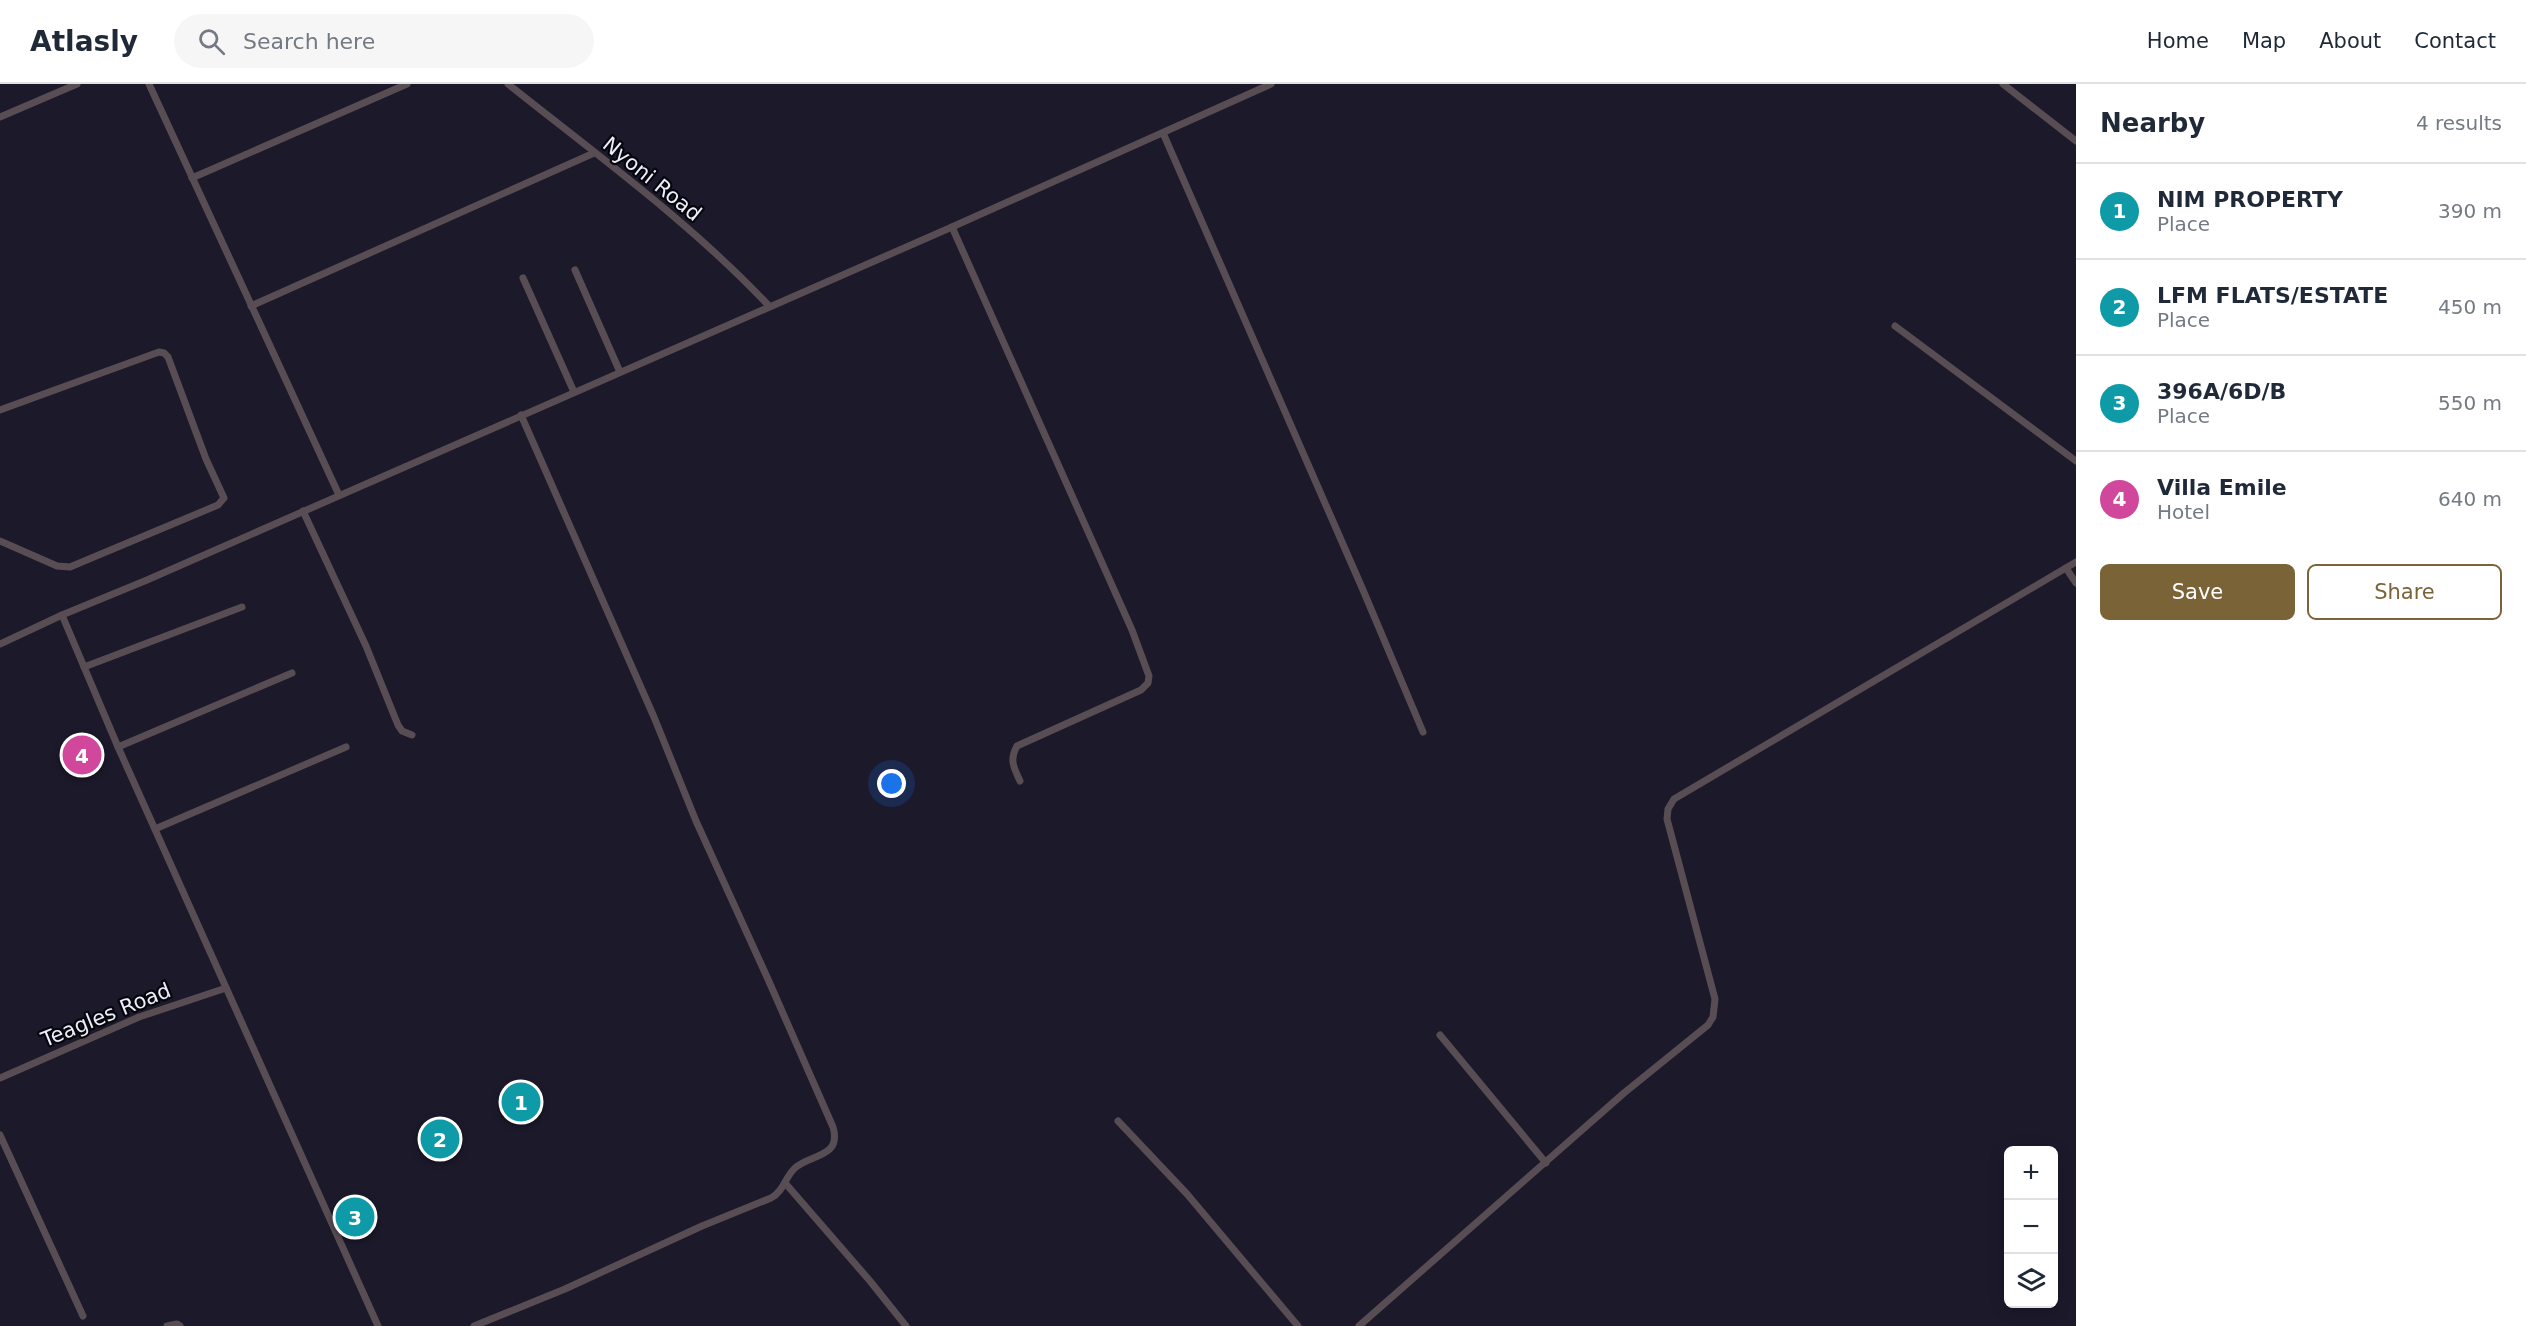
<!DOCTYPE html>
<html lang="en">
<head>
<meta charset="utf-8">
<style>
  :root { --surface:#fff; --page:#f6f6f7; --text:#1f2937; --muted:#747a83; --line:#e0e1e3; --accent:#7b6338 }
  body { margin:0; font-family:"DejaVu Sans",sans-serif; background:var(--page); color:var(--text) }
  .controls { position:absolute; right:18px; bottom:18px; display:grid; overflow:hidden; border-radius:9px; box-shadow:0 3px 15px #0003 }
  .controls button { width:54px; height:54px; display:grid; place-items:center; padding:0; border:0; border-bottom:2px solid var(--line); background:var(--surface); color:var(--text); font:30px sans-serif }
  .you { position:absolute; left:892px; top:700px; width:21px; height:21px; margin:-15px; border:4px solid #fff; border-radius:50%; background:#1a73e8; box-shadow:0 0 0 9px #1a73e833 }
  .badge { display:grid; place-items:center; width:39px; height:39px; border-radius:50%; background:var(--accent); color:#fff; font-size:20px; font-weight:700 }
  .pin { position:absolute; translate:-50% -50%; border:3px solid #fff; box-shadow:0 2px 6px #0006 }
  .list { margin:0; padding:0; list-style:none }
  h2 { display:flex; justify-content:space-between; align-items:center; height:78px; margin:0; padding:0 24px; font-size:26px }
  h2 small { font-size:20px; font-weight:400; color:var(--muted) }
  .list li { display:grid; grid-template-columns:39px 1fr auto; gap:18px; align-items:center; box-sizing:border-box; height:96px; padding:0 24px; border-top:2px solid var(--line) }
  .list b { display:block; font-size:22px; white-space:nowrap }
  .list p { margin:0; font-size:20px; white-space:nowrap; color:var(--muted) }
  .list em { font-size:20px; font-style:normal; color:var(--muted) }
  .actions { display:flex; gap:12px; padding:18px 24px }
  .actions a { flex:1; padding:14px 0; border:2px solid var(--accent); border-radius:9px; text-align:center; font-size:21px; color:var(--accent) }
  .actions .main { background:var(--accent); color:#fff }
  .icon { flex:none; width:33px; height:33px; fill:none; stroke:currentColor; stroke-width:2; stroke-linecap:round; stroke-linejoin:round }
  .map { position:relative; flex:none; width:2076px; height:1242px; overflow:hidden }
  header { display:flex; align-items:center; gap:36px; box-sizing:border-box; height:84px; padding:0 30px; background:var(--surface); border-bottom:2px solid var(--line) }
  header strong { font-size:28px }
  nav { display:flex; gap:33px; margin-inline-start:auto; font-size:21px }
  .search { width:420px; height:54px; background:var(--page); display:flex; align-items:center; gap:15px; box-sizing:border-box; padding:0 21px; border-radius:33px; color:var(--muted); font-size:22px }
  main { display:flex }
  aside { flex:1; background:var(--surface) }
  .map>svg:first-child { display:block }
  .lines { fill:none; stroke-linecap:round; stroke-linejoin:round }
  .minor { stroke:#584d53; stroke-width:7 }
  .labels { text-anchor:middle; stroke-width:4.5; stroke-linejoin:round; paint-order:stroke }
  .street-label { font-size:21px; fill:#eeedfa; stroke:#06060d }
</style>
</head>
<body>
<header>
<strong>Atlasly</strong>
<div class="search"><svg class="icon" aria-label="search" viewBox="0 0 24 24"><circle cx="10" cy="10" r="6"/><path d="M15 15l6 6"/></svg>Search here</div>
<nav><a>Home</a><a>Map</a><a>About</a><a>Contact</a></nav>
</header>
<main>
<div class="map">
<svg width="2076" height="1242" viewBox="0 0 2076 1242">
  <rect width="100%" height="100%" fill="#1c192b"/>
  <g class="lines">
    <g class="minor">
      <path d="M149 0 339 411"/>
      <path d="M508 0C597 71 691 139 769 222"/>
      <path d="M2003 0 2076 57"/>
      <path d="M0 33 77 0"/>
      <path d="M1163 49 1363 506 1423 648"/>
      <path d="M192 94 407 0"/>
      <path d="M952 143 1132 546 1149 592 1148 599 1141 606 1017 662C1009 676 1014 684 1020 697"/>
      <path d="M575 186 620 288"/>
      <path d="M523 194 574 308"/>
      <path d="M251 222 594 69"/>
      <path d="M1895 242 2076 377"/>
      <path d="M0 326 159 268 164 269 168 273 206 375 224 414 218 421 70 483 57 482 0 457"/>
      <path d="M303 427 366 562 398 641 402 647 412 651"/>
      <path d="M2066 484 2076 499"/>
      <path d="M0 560 62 531"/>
      <path d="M84 583 242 523"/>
      <path d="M118 663 292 589"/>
      <path d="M155 745 346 663"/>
      <path d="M1440 951 1546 1079"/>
      <path d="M0 994 139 933 226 904"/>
      <path d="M1118 1037 1187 1110 1298 1242"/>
      <path d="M0 1051 83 1232"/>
      <path d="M786 1100 870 1197 906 1242"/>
      <path d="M167 1242 177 1240 180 1242"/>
      <path d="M378 1242 118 663 62 531 147 496 952 143 1271 0"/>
      <path d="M474 1242 565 1205 702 1142 771 1114C784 1107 785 1093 795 1084 810 1070 842 1074 833 1043L767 893 696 737 654 633 521 331"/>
      <path d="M1359 1242 1624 1009 1708 941 1713 933 1715 915 1667 735 1668 725 1674 715 2076 478"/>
    </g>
  </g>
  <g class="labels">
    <g class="street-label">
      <text transform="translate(652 95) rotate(39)" y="7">Nyoni Road</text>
      <text transform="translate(106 931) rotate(-22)" y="7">Teagles Road</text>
    </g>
  </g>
</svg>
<div class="controls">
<button>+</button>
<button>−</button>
<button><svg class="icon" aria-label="layers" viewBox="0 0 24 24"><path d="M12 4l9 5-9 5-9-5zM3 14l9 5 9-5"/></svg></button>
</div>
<div class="you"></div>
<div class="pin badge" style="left:521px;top:1018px;background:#0f9aa8">1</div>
<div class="pin badge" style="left:440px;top:1055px;background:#0f9aa8">2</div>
<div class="pin badge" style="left:355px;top:1133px;background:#0f9aa8">3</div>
<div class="pin badge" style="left:82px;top:671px;background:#d1479c">4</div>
</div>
<aside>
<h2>Nearby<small>4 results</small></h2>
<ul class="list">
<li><span class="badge" style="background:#0f9aa8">1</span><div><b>NIM PROPERTY</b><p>Place</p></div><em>390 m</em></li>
<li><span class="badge" style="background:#0f9aa8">2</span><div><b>LFM FLATS/ESTATE</b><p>Place</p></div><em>450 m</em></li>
<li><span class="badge" style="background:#0f9aa8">3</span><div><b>396A/6D/B</b><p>Place</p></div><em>550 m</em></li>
<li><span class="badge" style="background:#d1479c">4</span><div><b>Villa Emile</b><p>Hotel</p></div><em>640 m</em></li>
</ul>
<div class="actions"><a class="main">Save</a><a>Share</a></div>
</aside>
</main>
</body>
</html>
